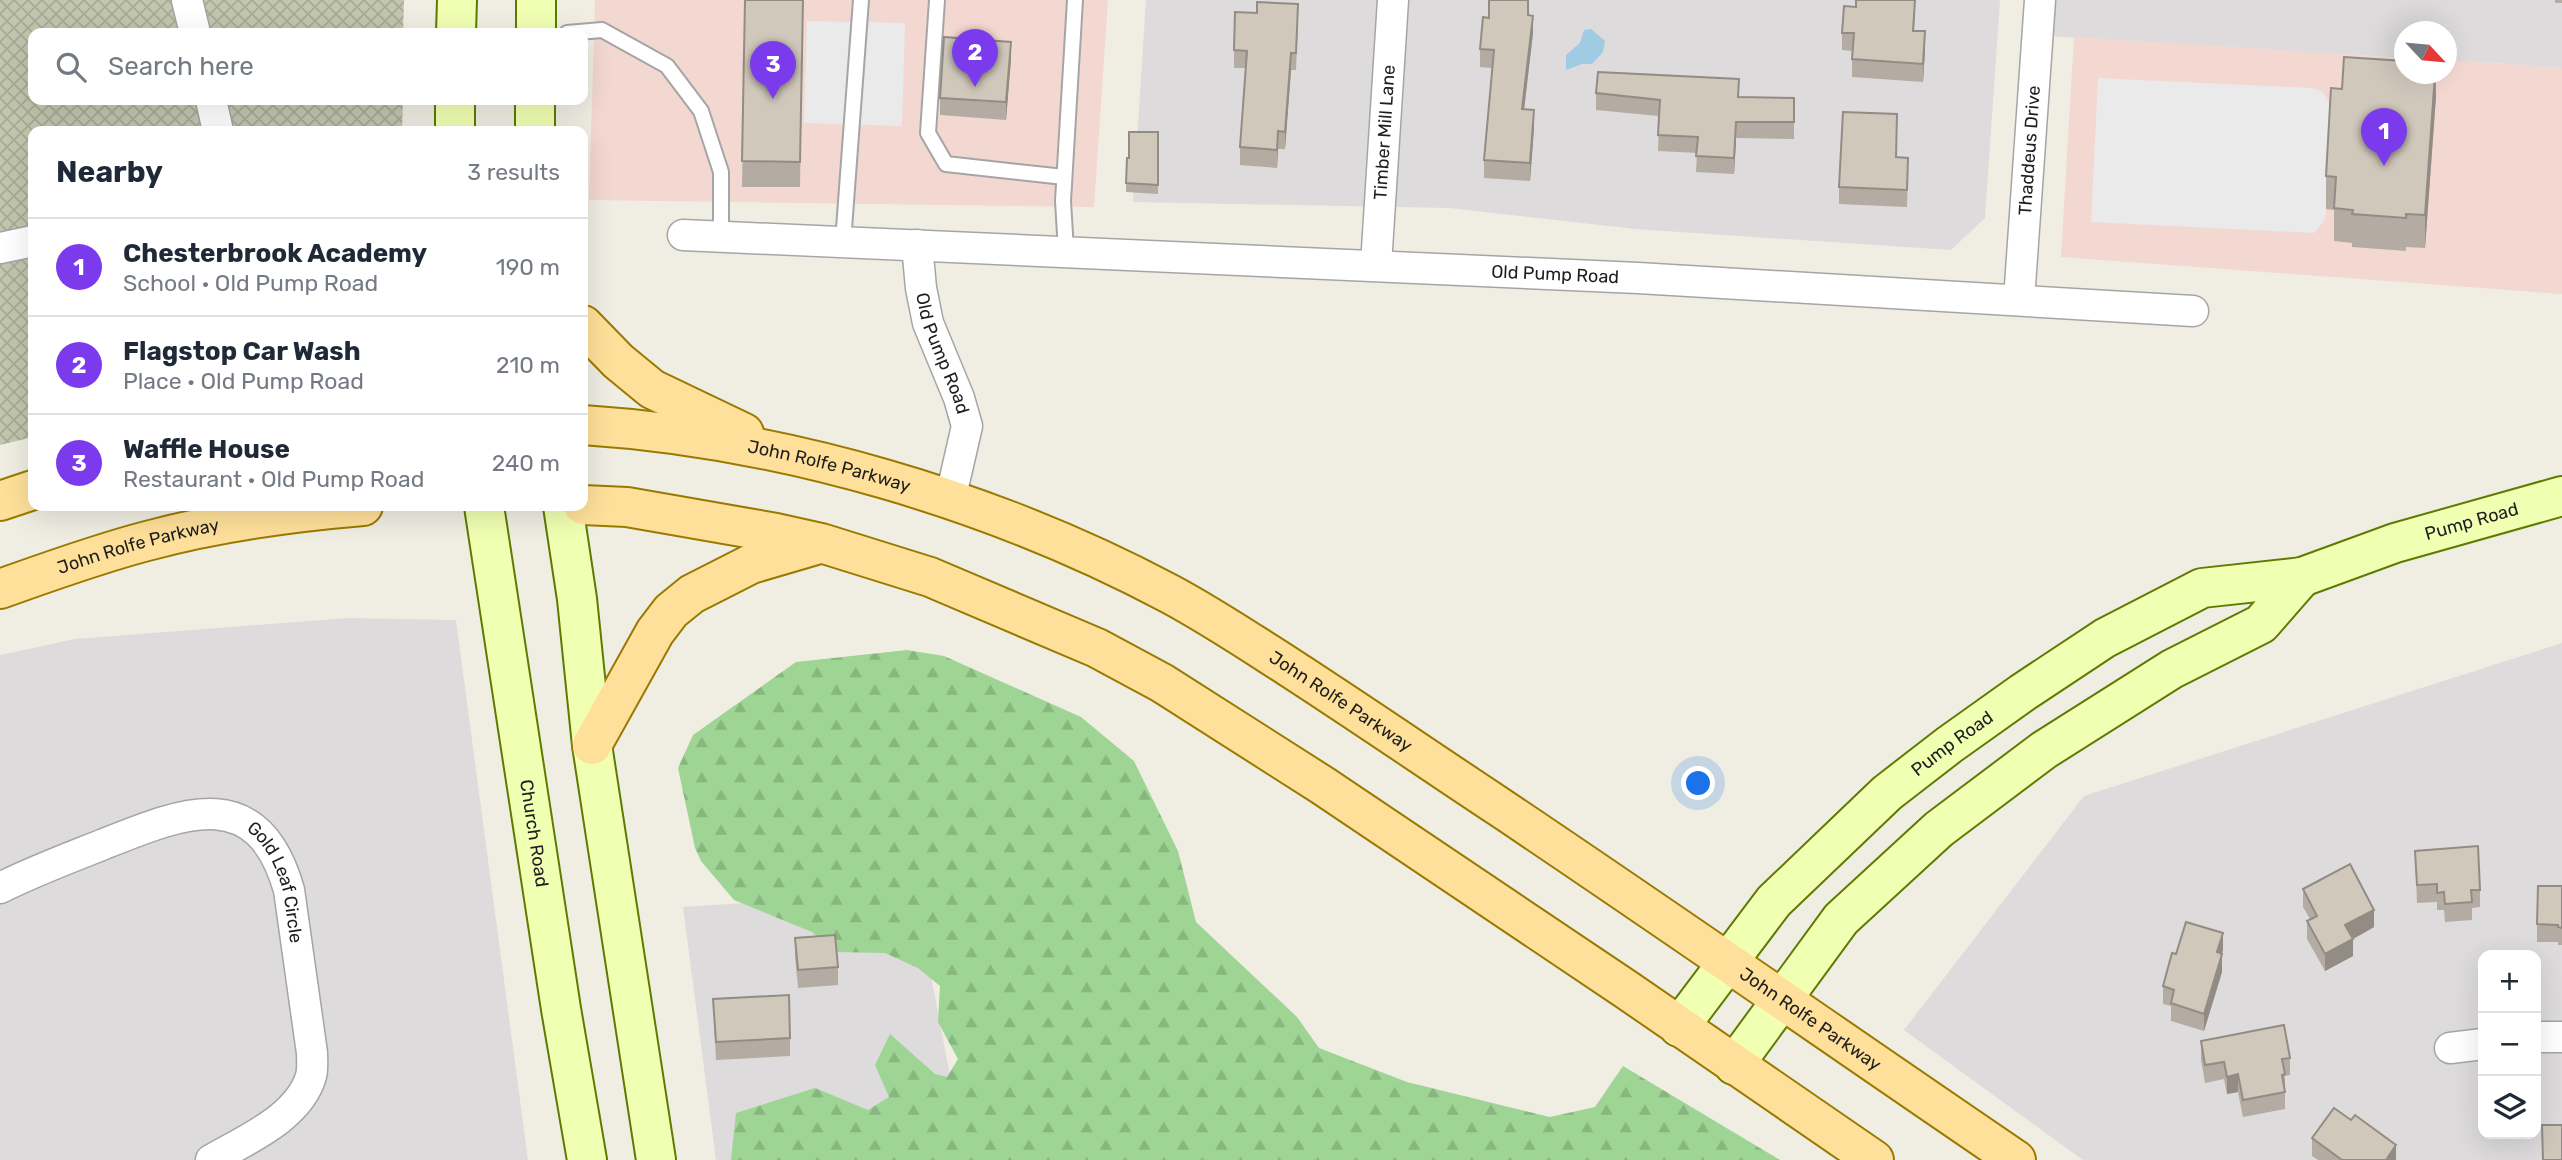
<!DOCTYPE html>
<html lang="en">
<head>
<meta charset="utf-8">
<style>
  :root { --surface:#fff; --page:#f6f6f7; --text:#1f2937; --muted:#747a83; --line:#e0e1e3; --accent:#7c3aed }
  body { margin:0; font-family:Rubik,sans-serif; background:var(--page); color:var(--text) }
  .controls { position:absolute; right:21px; bottom:21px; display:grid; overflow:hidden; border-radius:14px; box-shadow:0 7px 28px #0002 }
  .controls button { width:63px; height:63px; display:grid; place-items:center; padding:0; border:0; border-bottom:2px solid var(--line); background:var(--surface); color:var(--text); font:35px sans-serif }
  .compass { position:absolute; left:2394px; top:21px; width:63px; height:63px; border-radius:50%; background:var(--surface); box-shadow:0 7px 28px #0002; rotate:116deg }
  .you { position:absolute; left:1699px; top:784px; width:24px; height:24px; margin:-18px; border:5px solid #fff; border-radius:50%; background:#1a73e8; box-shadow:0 0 0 10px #1a73e833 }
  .badge { display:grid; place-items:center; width:46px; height:46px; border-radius:50%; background:var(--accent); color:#fff; font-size:23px; font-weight:700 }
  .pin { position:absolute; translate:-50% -58px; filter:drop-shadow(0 2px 4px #0008) }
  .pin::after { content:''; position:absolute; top:37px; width:24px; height:21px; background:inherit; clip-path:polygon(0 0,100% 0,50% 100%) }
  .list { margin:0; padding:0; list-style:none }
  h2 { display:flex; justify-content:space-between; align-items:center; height:91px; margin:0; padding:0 28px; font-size:30px }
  h2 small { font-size:23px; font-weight:400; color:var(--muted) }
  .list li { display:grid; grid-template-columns:46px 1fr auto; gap:21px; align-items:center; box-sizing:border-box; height:98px; padding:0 28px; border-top:2px solid var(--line) }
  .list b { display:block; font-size:26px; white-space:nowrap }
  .list p { margin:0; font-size:23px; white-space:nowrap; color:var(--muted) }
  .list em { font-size:23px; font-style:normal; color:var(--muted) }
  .icon { flex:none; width:38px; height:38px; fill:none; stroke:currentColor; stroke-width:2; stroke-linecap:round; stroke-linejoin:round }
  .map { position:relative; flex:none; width:2562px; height:1160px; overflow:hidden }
  .search { position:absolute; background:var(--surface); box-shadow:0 7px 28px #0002; left:28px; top:28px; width:560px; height:77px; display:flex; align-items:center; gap:18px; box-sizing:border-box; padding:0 24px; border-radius:14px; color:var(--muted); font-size:26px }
  .panel { position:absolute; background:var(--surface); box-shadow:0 7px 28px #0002; left:28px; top:126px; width:560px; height:385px; border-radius:14px }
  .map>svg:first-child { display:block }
  .residential { fill:#dddbdb; fill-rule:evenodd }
  .commercial { fill:#f3d7d1 }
  .construction { fill:url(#construction-cross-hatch) }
  .forest { fill:url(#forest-firs) }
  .parking { fill:#eaeaea }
  .water { fill:#9fcbe3 }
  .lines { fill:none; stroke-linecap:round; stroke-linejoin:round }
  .lane-casing { stroke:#a5a5a5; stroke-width:18 }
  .street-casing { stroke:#a5a5a5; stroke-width:33 }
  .secondary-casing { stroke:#5e7b00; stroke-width:42 }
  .primary-casing { stroke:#997a00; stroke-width:42 }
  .lane { stroke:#fff; stroke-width:14 }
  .street { stroke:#fff; stroke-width:30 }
  .secondary { stroke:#f1ffb3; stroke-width:38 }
  .primary { stroke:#ffe09a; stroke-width:38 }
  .wall { fill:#b4aca2 }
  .shaded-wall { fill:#928c84 }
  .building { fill:#d1c8bc; stroke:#928c84; stroke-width:2 }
  .labels { text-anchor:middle; stroke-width:6; stroke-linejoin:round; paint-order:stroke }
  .street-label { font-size:18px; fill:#1e1e1e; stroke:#fff }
</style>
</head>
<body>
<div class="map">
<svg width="2562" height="1160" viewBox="0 0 2562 1160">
  <defs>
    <pattern id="construction-cross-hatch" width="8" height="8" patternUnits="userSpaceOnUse" patternTransform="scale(1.75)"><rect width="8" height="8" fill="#c3c6ae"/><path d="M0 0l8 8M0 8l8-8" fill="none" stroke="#a7aa95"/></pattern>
    <pattern id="forest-firs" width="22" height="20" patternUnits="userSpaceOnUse" patternTransform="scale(1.75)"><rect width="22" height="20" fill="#9ed494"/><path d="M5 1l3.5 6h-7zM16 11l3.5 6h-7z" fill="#88b67f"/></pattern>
  </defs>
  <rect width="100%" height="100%" fill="#f0eee3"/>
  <g class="residential">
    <path d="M1146 0H2000L1985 218 1951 250 1635 229 1450 208 1133 202Z"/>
    <path d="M2051 0H2562V68L2447 60 2446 32H2404V58L2049 36Z"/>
    <path d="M347 618 456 620 528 1160H0V655L75 639Z"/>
    <path d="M2562 643V1160H2083L1904 1030 2084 796ZM2483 955H2536V1134H2483Z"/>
    <path d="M915 892 966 1160H716L683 907Z"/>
  </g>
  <g class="commercial">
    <path d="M595 0H1108L1094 207 589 200Z"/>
    <path d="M2074 37 2404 58V74H2446L2447 60 2562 68V294L2061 257Z"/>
  </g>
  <path class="construction" d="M0 0H404L403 33H33V100H403L402 131H33V437L0 445Z"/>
  <path class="forest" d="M907 650 944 656 1081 717 1134 761 1178 851 1196 922 1297 1017 1319 1048 1407 1082 1550 1117 1595 1107 1623 1066 1780 1160H731L736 1113 815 1088 868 1110 889 1097 875 1065 890 1034 935 1074 947 1077 958 1059 938 1022 940 986 918 968 885 953 835 952 812 932 734 900 701 861 695 848 678 768 693 735 796 662Z"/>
  <g class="parking">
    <path d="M807 21 905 23 902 126 804 123Z"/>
    <path d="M2098 78 2312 88 2323 92 2333 110 2326 214 2324 221 2314 233 2091 222Z"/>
  </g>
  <path class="water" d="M1591 29 1605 41 1603 52 1592 64H1582L1566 70V55L1580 43 1584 30Z"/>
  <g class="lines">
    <g class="lane-casing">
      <g id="lane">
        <path d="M937 0 928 133 946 164 1064 177"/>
        <path d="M567 33 602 30 667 66 701 111 721 172V237"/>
        <path d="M843 242 861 0"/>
        <path d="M1066 251 1063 201 1075 0"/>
      </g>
    </g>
    <g class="street-casing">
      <g id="street">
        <path d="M187 0 195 33"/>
        <path d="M211 100 218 131"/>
        <path id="s1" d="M683 235 1638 278 2193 311"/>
        <path id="s2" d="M917 245 921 288 928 323 959 398 967 426 950 500"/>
        <path d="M0 248 33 241"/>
        <path id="s3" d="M1376 265 1393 0"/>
        <path id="s4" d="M2019 300 2040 0"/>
        <path id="s5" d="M0 888C34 871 69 858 104 844 184 812 258 781 289 890L312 1053C312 1060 313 1069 311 1076 299 1118 245 1140 211 1160"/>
        <path d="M2536 1037H2562"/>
        <path d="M2450 1048 2483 1044"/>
      </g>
    </g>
    <g class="secondary-casing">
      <g id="secondary">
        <path d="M456 33 457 0"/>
        <path d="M536 33V0"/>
        <path d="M535 100V131"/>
        <path d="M455 131V100"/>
        <path id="s6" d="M484 506 561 1009 587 1160"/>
        <path d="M563 506 577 599 592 745 656 1160"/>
        <path id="s7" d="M1679 1027 1774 901 1887 793 1949 745 2022 693 2105 638 2202 588 2302 577 2395 543 2562 496"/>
        <path d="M1734 1065 1841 919 1939 829 2044 750 2172 669 2261 624 2302 577"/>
      </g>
    </g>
    <g class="primary-casing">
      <g id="primary">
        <path d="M583 325 618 361 652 389 744 433"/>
        <path id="s8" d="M583 425C783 438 993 500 1170 594 1211 616 1250 642 1289 667 1360 713 1430 761 1501 808 1674 924 1844 1043 2016 1160"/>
        <path d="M0 501 33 490"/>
        <path d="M583 505 627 507 776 533 821 543 930 577 1097 648 1162 683 1322 785 1627 990 1874 1160"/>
        <path id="s9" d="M0 589C48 572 97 554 147 541 217 522 291 512 363 506"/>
        <path d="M592 745 655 632 671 611 692 594 751 564 819 544"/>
      </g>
    </g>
    <use href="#lane" class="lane"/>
    <use href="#street" class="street"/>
    <use href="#secondary" class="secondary"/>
    <use href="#primary" class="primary"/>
  </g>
  <g class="wall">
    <path d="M745 0H803L800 187H742Z"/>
    <rect x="2555" y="0" width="7" height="3"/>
    <path d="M1915 14 1914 31 1925 49 1923 82 1852 77V51L1842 50V33Z"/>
    <path d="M1528 15 1533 33 1524 109 1534 128 1530 181 1484 178V160L1492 68 1480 67V49L1489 18Z"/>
    <path d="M1298 22 1296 70H1291L1285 149H1278L1277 168 1240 165V147L1246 68H1234V50Z"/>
    <path d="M1011 59 1006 120 940 115V98Z"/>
    <path d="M2436 74V96L2425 248 2406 247V251L2352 247V243L2334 241V210L2326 209V176L2342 89Z"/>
    <path d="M1596 93 1794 98V139L1736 138 1734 174 1696 172 1697 153 1658 151 1659 116 1596 110Z"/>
    <path d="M1158 132V194L1126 192 1127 158H1129Z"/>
    <path d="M1897 132 1896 157 1908 175 1907 207 1839 204V187Z"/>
    <path d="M2415 851 2480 890V907L2472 908V920L2445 922 2444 910H2437V902L2417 903Z"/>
    <path d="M2562 886V945H2558V942H2537V924Z"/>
    <path d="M2303 889 2374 927 2353 939V956L2325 971 2307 939V921L2310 919 2303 907Z"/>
    <path d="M795 938 838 967V985L798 988 795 956Z"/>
    <path d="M2223 950 2222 954V972L2204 1031 2171 1021V1006L2163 1004V986L2176 954Z"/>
    <path d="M713 999 790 1038V1056L716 1060Z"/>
    <path d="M2201 1041 2290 1058V1075L2285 1076V1109L2243 1117 2238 1092 2227 1094 2224 1079 2205 1083 2201 1059Z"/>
    <path d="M2312 1138 2396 1160H2318L2312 1156Z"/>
  </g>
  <g class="shaded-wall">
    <path d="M1533 16V33L1522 127V109Z"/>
    <path d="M1925 31V49L1923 82V64Z"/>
    <path d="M1011 42V59L1006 120V102Z"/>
    <path d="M1291 53V70L1285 149V132Z"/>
    <path d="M2435 74 2436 96 2425 248V215Z"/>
    <path d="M1534 110V128L1530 181V163Z"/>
    <path d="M1736 122V138L1734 174V158Z"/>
    <path d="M1278 131V149L1277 168V150Z"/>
    <path d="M2374 910V927L2353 939V956L2325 971V954L2345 925Z"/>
    <path d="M2223 933V950L2217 970V952Z"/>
    <path d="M2222 954V972L2204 1031V1014Z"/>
    <path d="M2238 1074V1092L2227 1094V1077Z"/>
    <path d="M2396 1145V1160H2386Z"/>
  </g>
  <g class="building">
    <path d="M745 0H803L800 162 742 161Z"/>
    <path d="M1489 0H1528V15L1533 16 1522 109 1534 110 1530 163 1484 160 1494 50 1480 49 1483 17 1489 18Z"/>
    <path d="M1856 0H1915L1913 31H1925L1923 64 1852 59 1854 33H1842L1844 6 1856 7Z"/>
    <path d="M1257 2 1298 4 1296 53H1291L1285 132 1278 131 1277 150 1240 147 1247 51 1234 50 1235 12 1257 13Z"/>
    <path d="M944 37 1011 42 1006 102 940 98Z"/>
    <path d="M2344 57 2404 61V74H2435L2425 215 2406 214V218L2352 214 2353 210 2334 208 2336 177 2326 176 2331 88 2342 89Z"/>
    <path d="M1598 72 1739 79 1738 97 1794 98V122H1736L1734 158 1696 156 1698 137 1658 135 1660 100 1596 93Z"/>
    <path d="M1843 112 1897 114 1896 157 1908 158 1907 190 1839 187Z"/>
    <path d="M1129 132H1158V185L1126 183 1127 158H1129Z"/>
    <path d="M2478 846 2480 890H2471L2472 902 2445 904 2444 892 2437 893V884L2417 885 2415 851Z"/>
    <path d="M2350 864 2374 910 2345 925 2353 939 2325 954 2307 921 2317 916 2303 889Z"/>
    <path d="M2538 886H2562V928L2558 927V925L2537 924Z"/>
    <path d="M2186 922 2223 933 2217 952 2222 954 2204 1014 2171 1003 2174 990 2163 986 2172 953 2176 954Z"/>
    <path d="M835 935 838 967 798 970 795 938Z"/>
    <path d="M789 995 790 1038 716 1042 713 999Z"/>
    <path d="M2284 1025 2290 1058 2282 1059 2285 1074 2282 1075 2285 1092 2243 1100 2238 1074 2227 1077 2224 1062 2205 1065 2201 1041Z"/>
    <path d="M2334 1108 2351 1120 2355 1115 2396 1145 2386 1160H2342L2312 1138Z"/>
    <path d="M2542 1125H2562V1160H2543Z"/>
  </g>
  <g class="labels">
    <g class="street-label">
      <text dy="6" stroke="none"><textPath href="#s3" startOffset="133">Timber Mill Lane</textPath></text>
      <text dy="6" stroke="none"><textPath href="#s4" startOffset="150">Thaddeus Drive</textPath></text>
      <text dy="6" stroke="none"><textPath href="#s1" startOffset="873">Old Pump Road</textPath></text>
      <text dy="6" stroke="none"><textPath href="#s2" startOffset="112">Old Pump Road</textPath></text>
      <text dy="6" stroke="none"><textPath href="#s8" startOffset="250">John Rolfe Parkway</textPath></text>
      <text dy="6" stroke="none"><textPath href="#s7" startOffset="970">Pump Road</textPath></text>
      <text dy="6" stroke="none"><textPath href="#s9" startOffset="145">John Rolfe Parkway</textPath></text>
      <text dy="6" stroke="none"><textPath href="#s8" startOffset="817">John Rolfe Parkway</textPath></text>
      <text dy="6" stroke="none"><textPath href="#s7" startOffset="396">Pump Road</textPath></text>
      <text dy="6" stroke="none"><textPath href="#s6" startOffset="331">Church Road</textPath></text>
      <text dy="6" stroke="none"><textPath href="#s5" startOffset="331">Gold Leaf Circle</textPath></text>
      <text dy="6" stroke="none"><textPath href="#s8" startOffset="1384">John Rolfe Parkway</textPath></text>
    </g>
  </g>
</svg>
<div class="controls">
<button>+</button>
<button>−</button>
<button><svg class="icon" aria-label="layers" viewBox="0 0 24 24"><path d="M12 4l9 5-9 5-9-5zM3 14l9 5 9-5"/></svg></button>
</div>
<svg class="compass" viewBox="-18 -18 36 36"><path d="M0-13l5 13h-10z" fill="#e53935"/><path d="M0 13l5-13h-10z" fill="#747a83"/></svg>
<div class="you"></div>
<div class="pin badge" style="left:2384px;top:166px">1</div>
<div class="pin badge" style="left:975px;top:87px">2</div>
<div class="pin badge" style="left:773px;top:99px">3</div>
<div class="search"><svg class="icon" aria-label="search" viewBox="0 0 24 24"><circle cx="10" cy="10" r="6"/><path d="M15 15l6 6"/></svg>Search here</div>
<section class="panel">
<h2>Nearby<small>3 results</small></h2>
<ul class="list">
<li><span class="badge">1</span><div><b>Chesterbrook Academy</b><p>School · Old Pump Road</p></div><em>190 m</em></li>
<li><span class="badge">2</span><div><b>Flagstop Car Wash</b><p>Place · Old Pump Road</p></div><em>210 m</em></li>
<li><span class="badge">3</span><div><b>Waffle House</b><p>Restaurant · Old Pump Road</p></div><em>240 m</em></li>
</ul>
</section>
</div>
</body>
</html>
